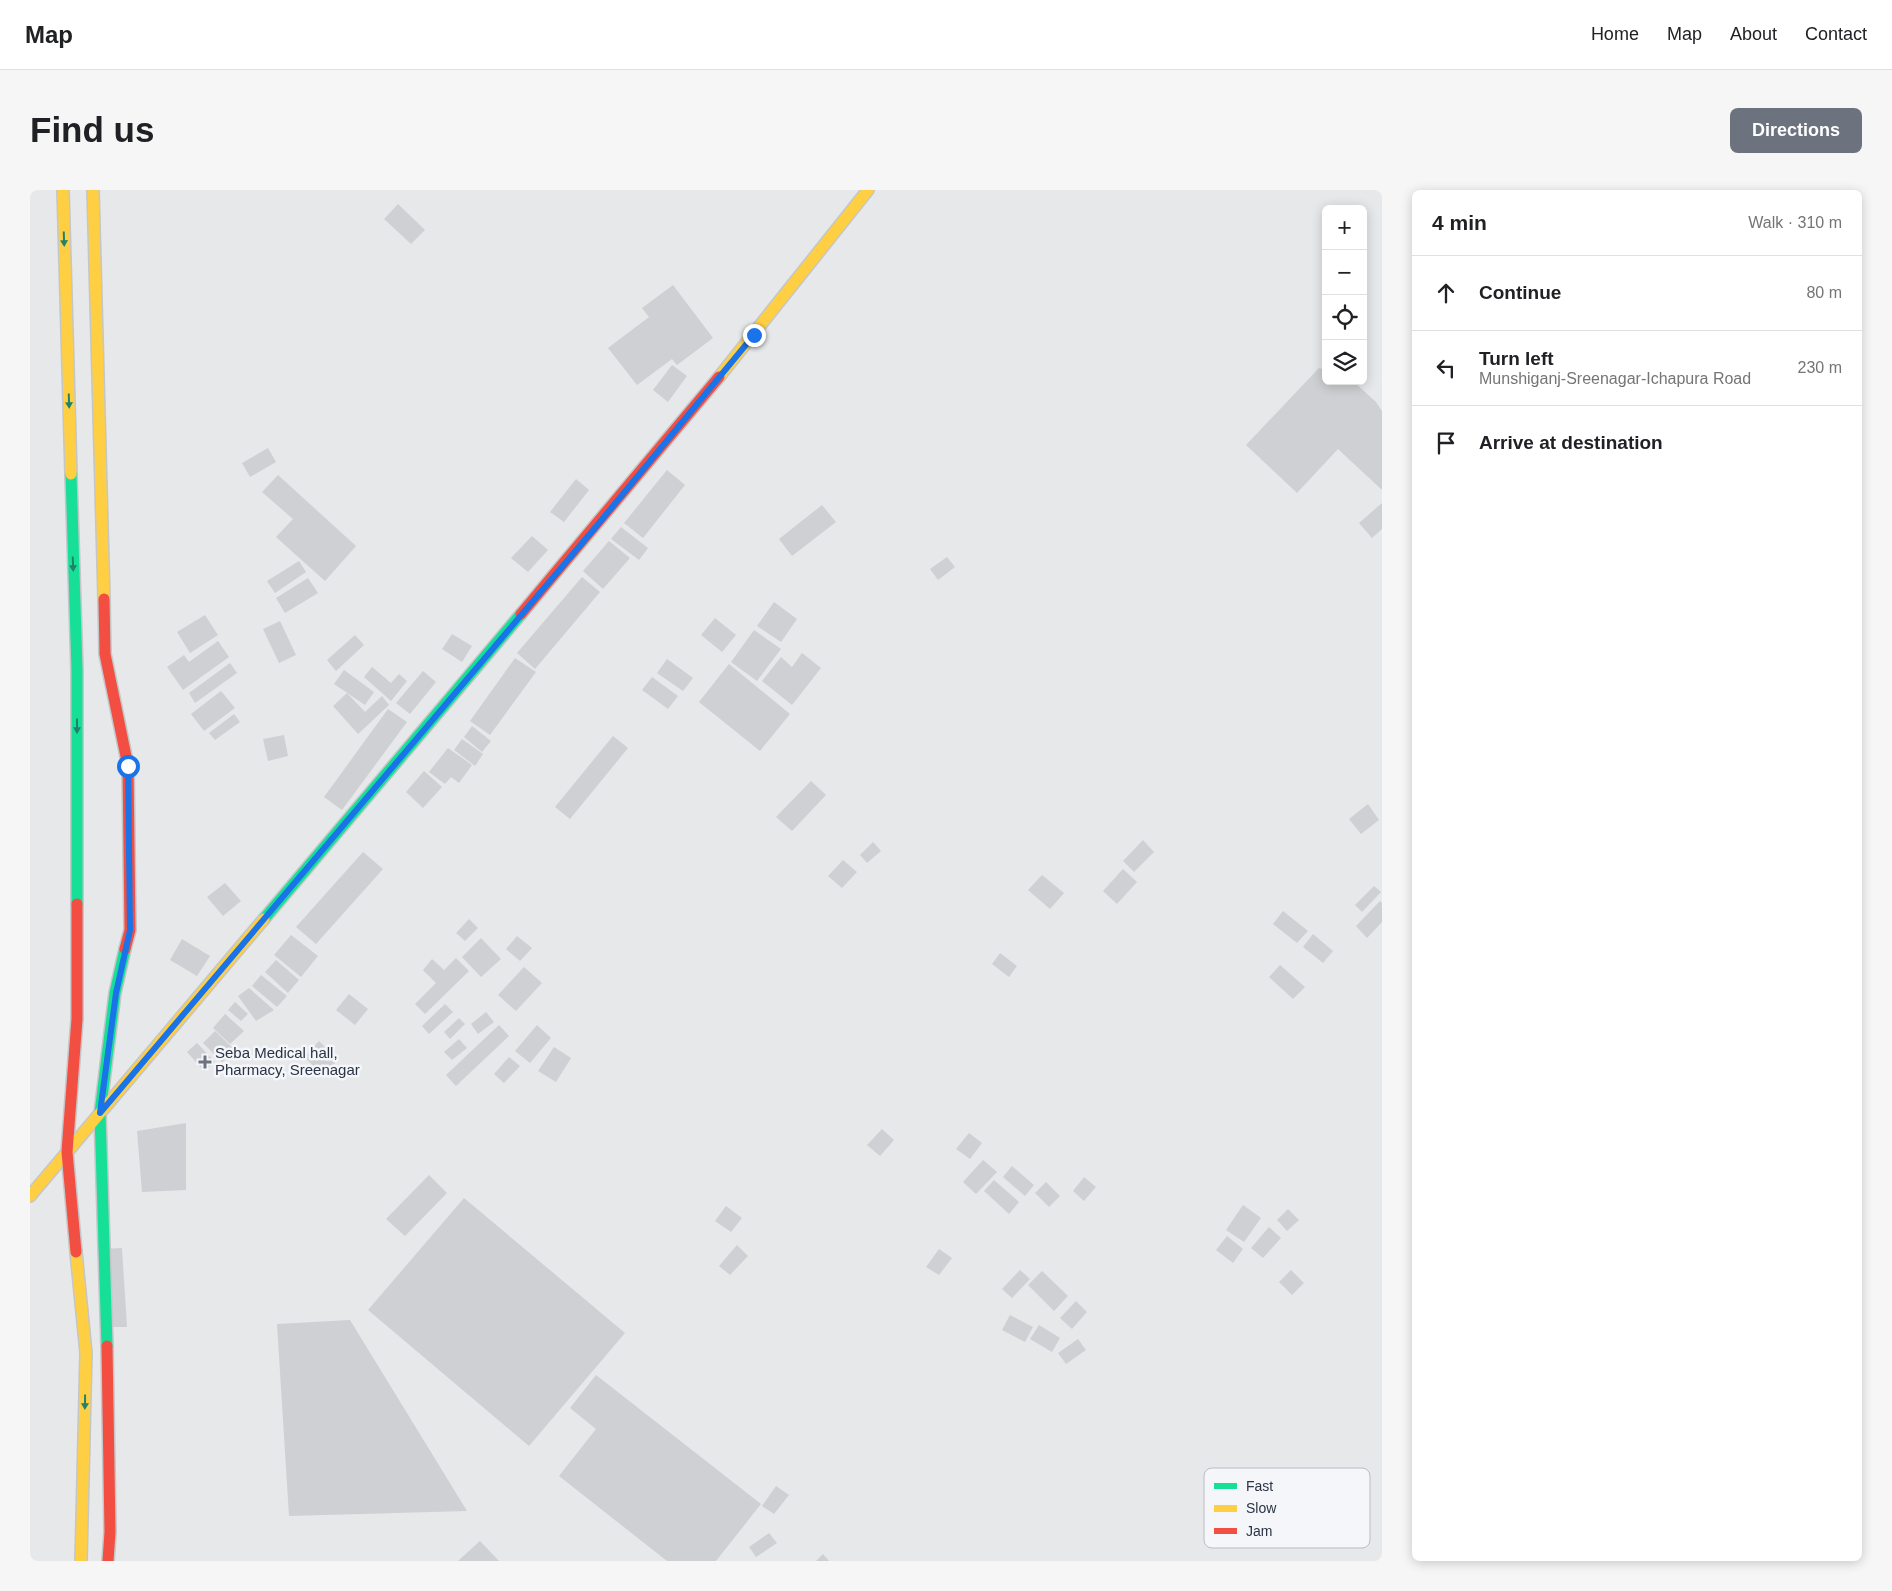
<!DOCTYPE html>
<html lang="en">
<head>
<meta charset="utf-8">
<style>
  :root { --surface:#fff; --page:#f6f6f6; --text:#202124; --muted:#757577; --line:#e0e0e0; --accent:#6c737f }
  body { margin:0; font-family:Helvetica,sans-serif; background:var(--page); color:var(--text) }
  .controls { position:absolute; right:15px; top:15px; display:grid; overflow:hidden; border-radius:8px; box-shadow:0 2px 12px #0003 }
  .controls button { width:45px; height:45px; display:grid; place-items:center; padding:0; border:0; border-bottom:1px solid var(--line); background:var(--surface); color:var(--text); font:25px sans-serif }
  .stop { position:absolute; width:15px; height:15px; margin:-11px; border:4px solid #1a73e8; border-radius:50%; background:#fff }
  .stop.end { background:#1a73e8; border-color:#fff; box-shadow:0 1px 5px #0008 }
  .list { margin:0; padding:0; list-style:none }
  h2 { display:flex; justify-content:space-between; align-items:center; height:65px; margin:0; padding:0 20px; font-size:21px }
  h2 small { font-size:16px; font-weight:400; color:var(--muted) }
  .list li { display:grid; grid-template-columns:32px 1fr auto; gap:15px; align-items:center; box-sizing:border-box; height:75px; padding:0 20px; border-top:1px solid var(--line) }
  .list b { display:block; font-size:19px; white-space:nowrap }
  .list p { margin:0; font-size:16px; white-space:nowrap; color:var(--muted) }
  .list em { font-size:16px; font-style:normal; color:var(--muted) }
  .icon { flex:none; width:28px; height:28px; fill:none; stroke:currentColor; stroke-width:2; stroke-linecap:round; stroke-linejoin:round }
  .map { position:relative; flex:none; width:1352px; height:1371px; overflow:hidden; border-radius:8px }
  header { display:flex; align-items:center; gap:30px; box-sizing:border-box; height:70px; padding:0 25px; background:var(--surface); border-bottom:1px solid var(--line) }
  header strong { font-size:24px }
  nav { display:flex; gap:28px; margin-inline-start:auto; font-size:18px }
  .intro { display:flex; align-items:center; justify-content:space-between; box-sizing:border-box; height:120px; padding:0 30px }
  h1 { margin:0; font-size:35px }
  .button { padding:12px 22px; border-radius:8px; background:var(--accent); color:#fff; font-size:18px; font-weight:700 }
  main { display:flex; gap:30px; padding:0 30px }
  aside { flex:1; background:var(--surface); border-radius:8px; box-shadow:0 2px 12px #0003 }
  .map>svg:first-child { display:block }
  .building { fill:#ced0d3 }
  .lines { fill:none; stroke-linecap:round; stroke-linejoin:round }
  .fast-casing { stroke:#c4c6c8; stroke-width:14 }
  .slow-casing { stroke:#c4c6c8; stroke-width:14 }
  .jam-casing { stroke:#c4c6c8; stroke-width:14 }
  .fast { stroke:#16e098; stroke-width:11 }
  .slow { stroke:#ffcf43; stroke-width:11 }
  .jam { stroke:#f24e42; stroke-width:11 }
  .oneway { fill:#22816a }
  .route { stroke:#1a73e8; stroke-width:6 }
  .poi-dot { fill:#6c737f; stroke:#f4f6f9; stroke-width:2 }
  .labels { text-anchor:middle; stroke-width:5; stroke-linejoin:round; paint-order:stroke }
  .poi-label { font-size:15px; fill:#2b3445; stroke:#f4f6f9; text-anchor:start }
  .key { fill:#f4f6f9; stroke:#b8bcc3; stroke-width:1 }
  .key-label { font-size:14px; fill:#2b3445 }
</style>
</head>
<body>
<header>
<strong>Map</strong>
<nav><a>Home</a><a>Map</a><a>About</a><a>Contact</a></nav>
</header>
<div class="intro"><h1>Find us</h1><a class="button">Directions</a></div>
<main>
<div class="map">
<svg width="1352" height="1371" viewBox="0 0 1352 1371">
  <rect width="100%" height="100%" fill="#e6e8ea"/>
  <g class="building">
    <path d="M368 14 395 40 381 54 354 29Z"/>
    <path d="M643 95 683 148 647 175 642 169 607 195 578 158 619 127 612 118Z"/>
    <path d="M642 175 657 186 638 212 623 200Z"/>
    <path d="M1289 178 1296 180V191H1323L1346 212 1352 221V300L1308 259 1267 303 1216 255Z"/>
    <path d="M238 258 246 272 220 287 212 273Z"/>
    <path d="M637 280 655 295 613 348 594 333Z"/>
    <path d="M248 285 326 356 295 391 246 347 263 329 232 302Z"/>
    <path d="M546 289 559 300 534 332 520 322Z"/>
    <path d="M1352 313V339L1342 348 1329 333Z"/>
    <path d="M792 315 806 332 762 366 749 349Z"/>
    <path d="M591 337 618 358 609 370 581 349Z"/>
    <path d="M502 346 518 360 498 382 481 368Z"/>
    <path d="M579 351 600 368 573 399 553 381Z"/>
    <path d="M917 367 925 377 908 390 900 379Z"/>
    <path d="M269 371 276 382 245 403 237 391Z"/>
    <path d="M552 387 570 402 505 479 487 463Z"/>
    <path d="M278 388 288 403 255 423 246 408Z"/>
    <path d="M744 412 767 429 751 452 727 436Z"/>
    <path d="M175 425 188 445 160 463 147 442Z"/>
    <path d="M685 428 706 445 692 462 671 445Z"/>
    <path d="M250 431 266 465 249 473 233 439Z"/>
    <path d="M724 440 751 459 727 491 701 472Z"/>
    <path d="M422 444 442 456 432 472 412 459Z"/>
    <path d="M325 445 334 455 306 481 297 470Z"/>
    <path d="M188 451 199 467 153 500 137 477 154 465 159 472Z"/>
    <path d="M772 463 791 478 762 515 732 491 751 467 762 477Z"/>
    <path d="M485 468 506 482 460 545 440 531Z"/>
    <path d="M637 469 663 488 653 501 627 483Z"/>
    <path d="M200 473 207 483 165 513 159 503Z"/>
    <path d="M699 474 760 524 730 561 669 512Z"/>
    <path d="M342 477 361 493 369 484 377 491 361 511 334 487Z"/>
    <path d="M314 480 344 502 335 515 304 494Z"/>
    <path d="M393 481 406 492 380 524 366 513Z"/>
    <path d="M622 487 648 506 638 519 612 500Z"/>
    <path d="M191 501 205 518 174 541 161 524Z"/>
    <path d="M317 503 335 522 352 506 359 515 328 544 303 516Z"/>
    <path d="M358 519 377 532 312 620 294 607Z"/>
    <path d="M204 524 210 532 185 550 179 543Z"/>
    <path d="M442 536 461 551 452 562 434 547Z"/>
    <path d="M254 545 258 566 238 571 233 549Z"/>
    <path d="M583 546 598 558 540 629 525 617Z"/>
    <path d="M432 549 453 564 445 576 424 560Z"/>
    <path d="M418 558 442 575 429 593 421 587 415 594 399 582Z"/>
    <path d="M394 581 412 597 393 618 376 602Z"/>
    <path d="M781 591 796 605 762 641 746 627Z"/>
    <path d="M1338 614 1349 630 1331 644 1319 629Z"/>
    <path d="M1113 650 1124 662 1104 682 1093 671Z"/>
    <path d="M843 652 851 661 837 673 830 665Z"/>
    <path d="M333 662 353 679 286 754 266 737Z"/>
    <path d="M813 670 827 682 812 698 798 686Z"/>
    <path d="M1093 679 1107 692 1087 714 1073 701Z"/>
    <path d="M1012 685 1034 703 1020 719 998 700Z"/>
    <path d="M195 693 211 711 193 726 177 707Z"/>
    <path d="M1344 696 1351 702 1332 722 1325 715Z"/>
    <path d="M1350 711 1352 713V732L1337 748 1326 736Z"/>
    <path d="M1253 721 1278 741 1267 753 1243 734Z"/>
    <path d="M439 729 448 738 435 751 426 743Z"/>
    <path d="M1283 744 1303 761 1293 773 1273 757Z"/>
    <path d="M261 745 288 766 271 787 244 765Z"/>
    <path d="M487 746 502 758 490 771 476 759Z"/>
    <path d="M451 748 471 769 451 787 432 767Z"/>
    <path d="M152 749 180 766 167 786 140 770Z"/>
    <path d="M970 763 987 776 979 787 962 774Z"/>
    <path d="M426 768 439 781 395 824 385 814 406 793 393 780 402 769 414 780Z"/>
    <path d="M246 770 269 790 258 803 235 782Z"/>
    <path d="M1250 775 1275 797 1263 809 1239 787Z"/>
    <path d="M494 777 512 793 486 821 468 805Z"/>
    <path d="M231 785 257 806 247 817 222 796Z"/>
    <path d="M219 798 244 820 226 831 208 806Z"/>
    <path d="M319 804 338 819 325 835 306 820Z"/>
    <path d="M205 812 218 824 211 831 198 820Z"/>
    <path d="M415 814 423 822 399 844 392 836Z"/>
    <path d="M456 822 464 832 448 844 441 834Z"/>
    <path d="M195 824 214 841 200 854 183 838Z"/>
    <path d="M429 828 435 834 420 849 414 842Z"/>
    <path d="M469 835 479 846 426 896 416 885Z"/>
    <path d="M507 835 521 848 500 873 485 861Z"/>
    <path d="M185 841 207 862 192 872 173 853Z"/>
    <path d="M429 849 437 858 422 870 414 862Z"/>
    <path d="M289 851 308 870 293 885 274 867Z"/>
    <path d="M167 853 185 872 174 881 157 862Z"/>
    <path d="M524 857 541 868 526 892 508 881Z"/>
    <path d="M479 867 490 876 474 893 464 884Z"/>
    <path d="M156 933V1000L112 1002 107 941Z"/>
    <path d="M852 939 864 950 850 966 837 955Z"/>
    <path d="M939 943 952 953 940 969 926 959Z"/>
    <path d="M953 970 967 982 946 1004 933 992Z"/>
    <path d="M982 976 1004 995 995 1006 973 987Z"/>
    <path d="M399 985 417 1003 375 1046 356 1029Z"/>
    <path d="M1054 987 1066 997 1054 1011 1043 1001Z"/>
    <path d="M964 990 989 1012 979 1024 954 1001Z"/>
    <path d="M1016 992 1030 1006 1019 1017 1005 1003Z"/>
    <path d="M434 1008 595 1143 499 1256 338 1120Z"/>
    <path d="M1213 1015 1231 1028 1214 1052 1196 1040Z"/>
    <path d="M696 1016 712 1028 701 1042 685 1031Z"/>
    <path d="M1258 1019 1269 1030 1257 1041 1247 1030Z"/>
    <path d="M1239 1037 1251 1048 1233 1068 1221 1058Z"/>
    <path d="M1197 1046 1213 1059 1203 1073 1186 1060Z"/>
    <path d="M707 1055 718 1066 700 1085 689 1076Z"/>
    <path d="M92 1058 97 1137H70L71 1059Z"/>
    <path d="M909 1059 922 1068 909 1085 896 1077Z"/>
    <path d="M990 1080 1000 1089 982 1108 972 1099Z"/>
    <path d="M1261 1080 1274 1093 1262 1105 1249 1092Z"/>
    <path d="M1012 1081 1038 1106 1024 1121 998 1095Z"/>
    <path d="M1046 1111 1057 1122 1042 1139 1030 1128Z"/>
    <path d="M980 1125 1003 1137 995 1152 972 1140Z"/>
    <path d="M320 1130 437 1321 259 1326 247 1134Z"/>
    <path d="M1009 1135 1030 1148 1022 1162 1000 1149Z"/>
    <path d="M1048 1149 1056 1160 1036 1174 1028 1163Z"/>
    <path d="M566 1185 731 1314 686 1371H637L529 1286 566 1239 540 1218Z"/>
    <path d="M746 1296 759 1305 744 1324 732 1316Z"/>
    <path d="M739 1343 747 1353 726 1367 719 1357Z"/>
    <path d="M450 1351 469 1371H428Z"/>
    <path d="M793 1364 799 1371H786Z"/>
  </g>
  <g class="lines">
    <g class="fast-casing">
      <g id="fast">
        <path d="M41 284 47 480V714"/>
        <path d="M234 729 491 424"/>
        <path d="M77 1156 70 923 85 803 95 759"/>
      </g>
    </g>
    <g class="slow-casing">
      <g id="slow">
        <path d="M33 0 41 284"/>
        <path d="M63 0 74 409"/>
        <path d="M689 187 838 0"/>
        <path d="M0 1006 234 729"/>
        <path d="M46 1062 56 1163 51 1371"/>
      </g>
    </g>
    <g class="jam-casing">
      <g id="jam">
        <path d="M74 409 75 464 98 576 100 740 95 759"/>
        <path d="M491 424 689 187"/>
        <path d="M46 1062 37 962 47 829V714"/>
        <path d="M77 1156 80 1342 78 1371"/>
      </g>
    </g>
    <use href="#fast" class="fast"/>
    <use href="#slow" class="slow"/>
    <use href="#jam" class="jam"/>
  </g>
  <defs><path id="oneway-solid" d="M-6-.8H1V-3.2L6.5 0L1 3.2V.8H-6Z" transform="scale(1.25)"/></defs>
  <g class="oneway">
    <use href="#oneway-solid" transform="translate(34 49) rotate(88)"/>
    <use href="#oneway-solid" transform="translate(39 211) rotate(88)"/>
    <use href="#oneway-solid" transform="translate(43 374) rotate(88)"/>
    <use href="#oneway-solid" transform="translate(47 536) rotate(90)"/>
    <use href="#oneway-solid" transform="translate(55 1212) rotate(91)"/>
  </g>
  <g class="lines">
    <path class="route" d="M98 576 100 740 86 803 70 923 564 339 724 145"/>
  </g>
  <path class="poi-dot" d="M172.5 864.5h5v5h5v5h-5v5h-5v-5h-5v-5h5z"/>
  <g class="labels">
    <g class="poi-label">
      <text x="185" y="868">Seba Medical hall,<tspan x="185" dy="17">Pharmacy, Sreenagar</tspan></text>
    </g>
  </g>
  <rect x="1174" y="1278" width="166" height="80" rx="8" class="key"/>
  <rect x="1184" y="1293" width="23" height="6" fill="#16e098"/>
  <rect x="1184" y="1315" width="23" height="7" fill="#ffcf43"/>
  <rect x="1184" y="1338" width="23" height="6" fill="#f24e42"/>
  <g class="key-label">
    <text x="1216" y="1301">Fast</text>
    <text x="1216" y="1323">Slow</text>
    <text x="1216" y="1346">Jam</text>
  </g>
</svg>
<div class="controls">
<button>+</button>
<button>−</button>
<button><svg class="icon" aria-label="locate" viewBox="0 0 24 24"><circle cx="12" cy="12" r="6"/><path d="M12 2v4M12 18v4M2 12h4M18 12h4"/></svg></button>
<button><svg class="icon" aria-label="layers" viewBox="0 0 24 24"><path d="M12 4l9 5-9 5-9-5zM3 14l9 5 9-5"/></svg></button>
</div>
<div class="stop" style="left:98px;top:576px"></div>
<div class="stop end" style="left:724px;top:145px"></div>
</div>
<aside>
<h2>4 min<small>Walk · 310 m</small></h2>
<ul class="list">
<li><svg class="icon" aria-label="ahead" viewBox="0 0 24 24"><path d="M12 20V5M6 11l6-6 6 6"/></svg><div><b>Continue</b></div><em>80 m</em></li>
<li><svg class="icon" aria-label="left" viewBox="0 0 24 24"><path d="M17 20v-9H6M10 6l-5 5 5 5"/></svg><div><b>Turn left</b><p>Munshiganj-Sreenagar-Ichapura Road</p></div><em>230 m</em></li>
<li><svg class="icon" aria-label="arrive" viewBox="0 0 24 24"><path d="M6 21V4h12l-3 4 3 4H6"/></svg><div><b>Arrive at destination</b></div></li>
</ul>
</aside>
</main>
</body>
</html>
